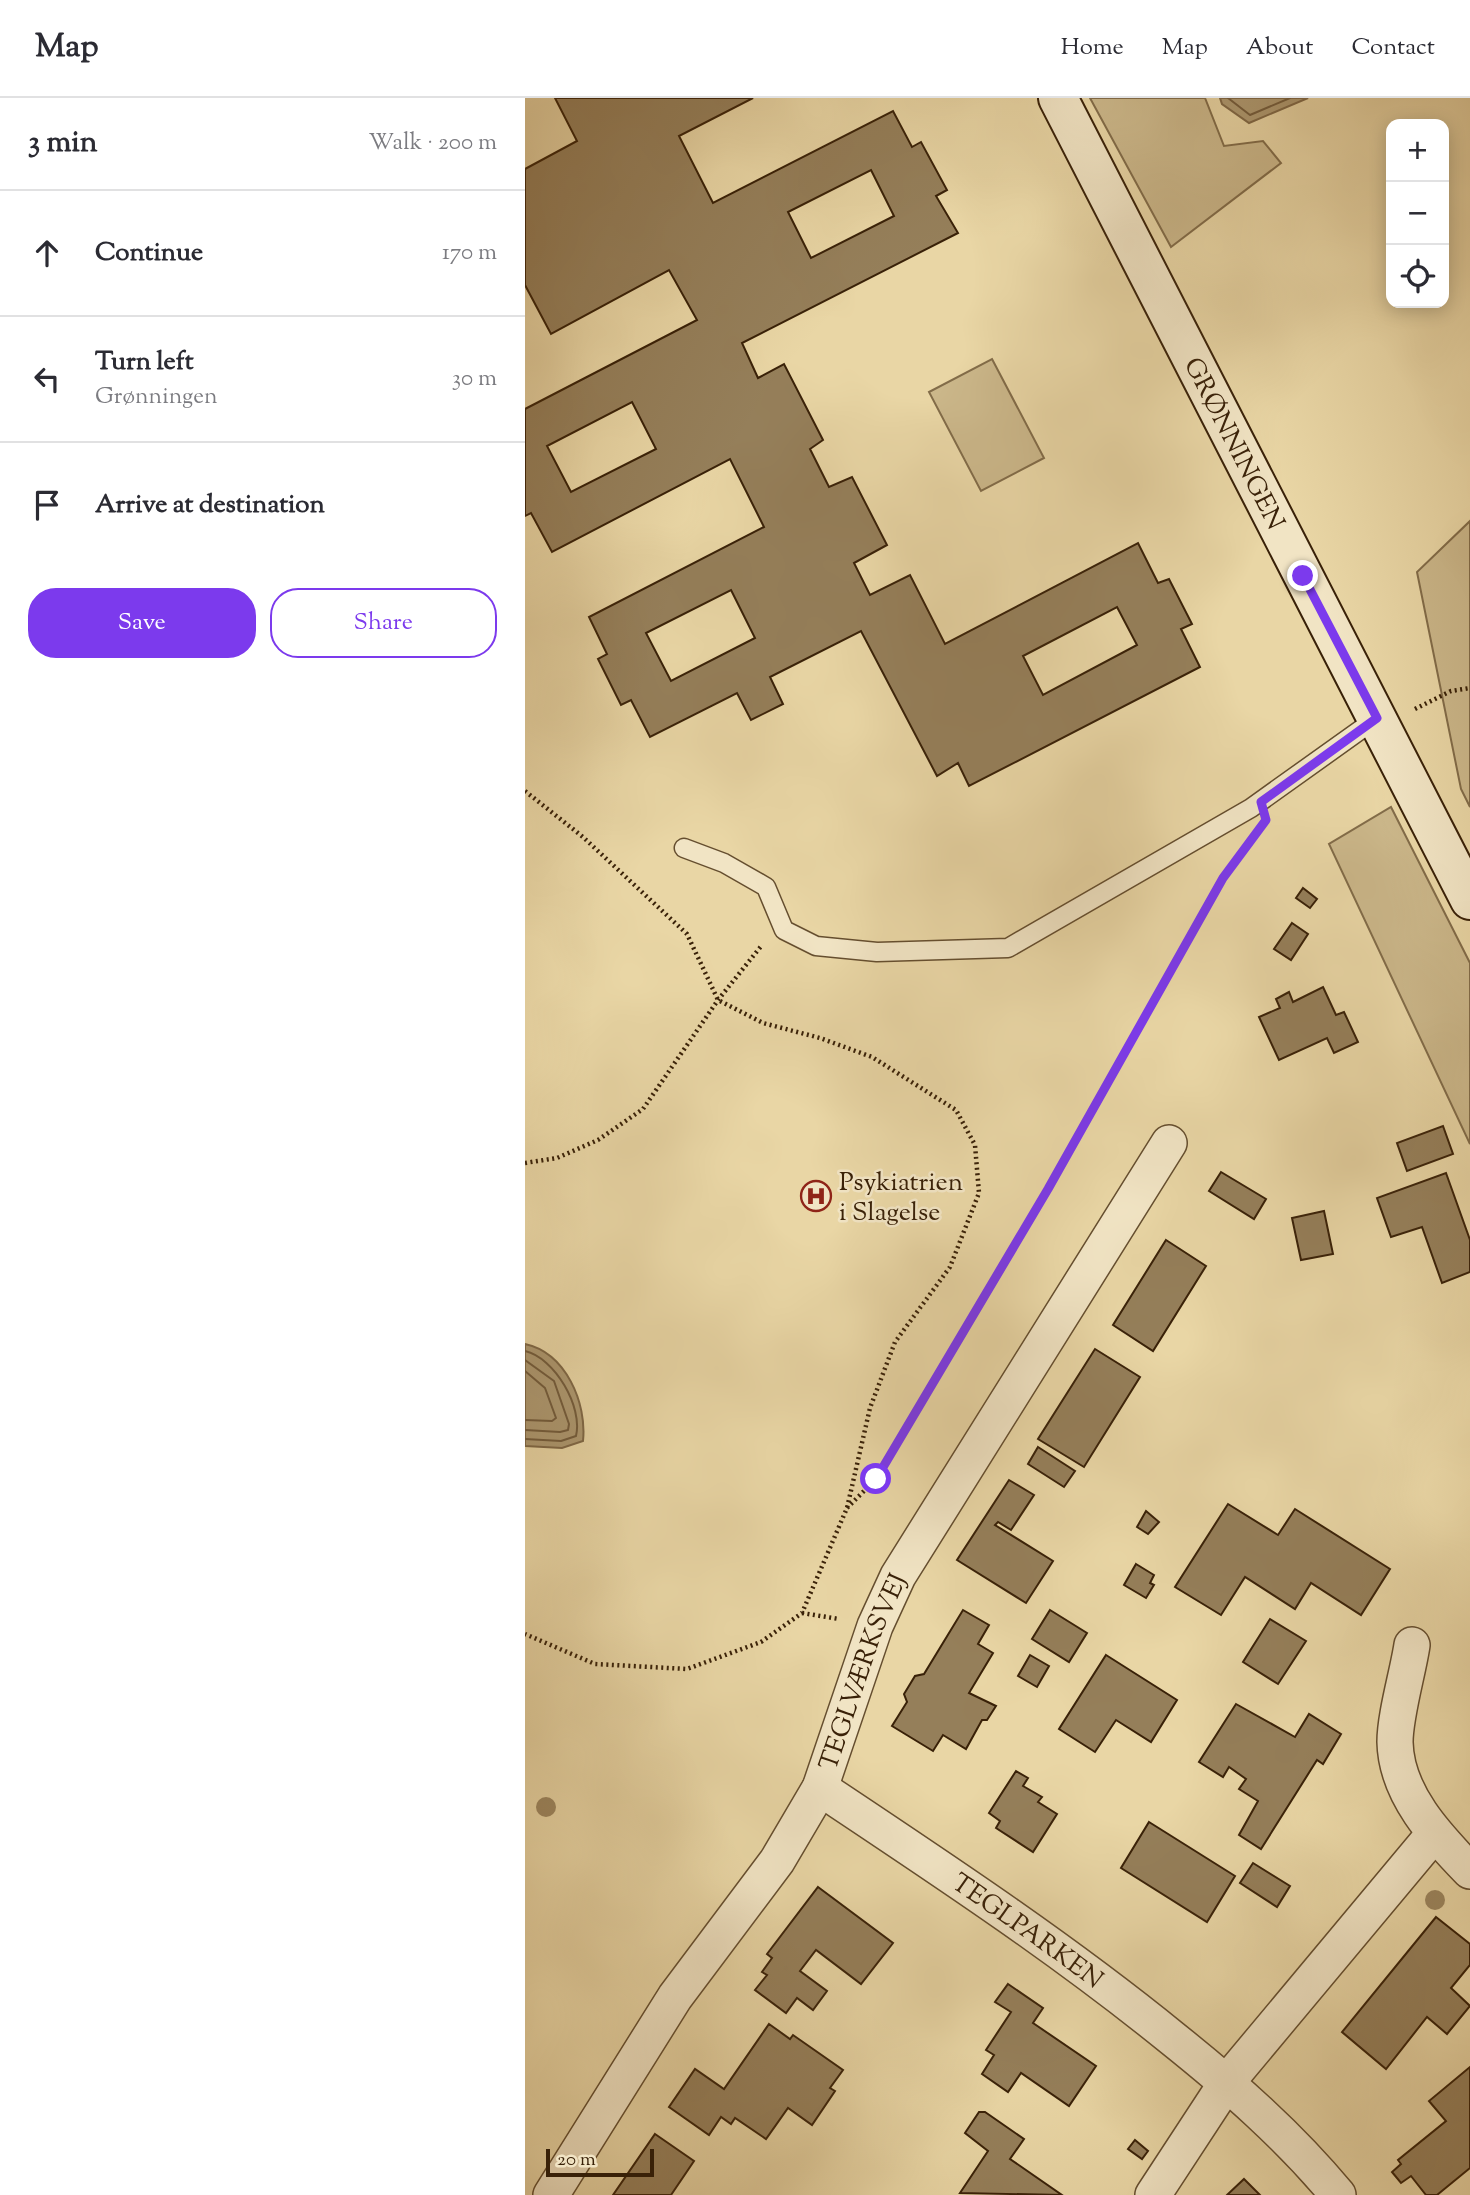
<!DOCTYPE html>
<html lang="en">
<head>
<meta charset="utf-8">
<style>
  :root { --surface:#fff; --page:#f2f2f3; --text:#2b2b33; --muted:#7c7c81; --line:#e1e1e2; --accent:#7c3aed }
  body { margin:0; font-family:"Sorts Mill Goudy",serif; background:var(--page); color:var(--text) }
  .controls { position:absolute; right:21px; top:21px; display:grid; overflow:hidden; border-radius:14px; box-shadow:0 4px 18px #0003 }
  .controls button { width:63px; height:63px; display:grid; place-items:center; padding:0; border:0; border-bottom:2px solid var(--line); background:var(--surface); color:var(--text); font:35px sans-serif }
  .scale { position:absolute; left:21px; bottom:18px; width:108px; box-sizing:border-box; padding-left:7px; border:4px solid #392108; border-top:0; font-size:19px; line-height:24px; white-space:nowrap; color:#392108; -webkit-text-stroke:5px #f1e4c4; paint-order:stroke }
  .stop { position:absolute; width:21px; height:21px; margin:-16px; border:5px solid #7c3aed; border-radius:50%; background:#fff }
  .stop.end { background:#7c3aed; border-color:#fff; box-shadow:0 2px 7px #0008 }
  .list { margin:0; padding:0; list-style:none }
  h2 { display:flex; justify-content:space-between; align-items:center; height:91px; margin:0; padding:0 28px; font-size:30px }
  h2 small { font-size:23px; font-weight:400; color:var(--muted) }
  .list li { display:grid; grid-template-columns:46px 1fr auto; gap:21px; align-items:center; box-sizing:border-box; height:126px; padding:0 28px; border-top:2px solid var(--line) }
  .list b { display:block; font-size:26px; white-space:nowrap }
  .list p { margin:0; font-size:23px; white-space:nowrap; color:var(--muted) }
  .list em { font-size:23px; font-style:normal; color:var(--muted) }
  .actions { display:flex; gap:14px; padding:21px 28px }
  .actions a { flex:1; padding:16px 0; border:2px solid var(--accent); border-radius:28px; text-align:center; font-size:24px; color:var(--accent) }
  .actions .main { background:var(--accent); color:#fff }
  .icon { flex:none; width:38px; height:38px; fill:none; stroke:currentColor; stroke-width:2; stroke-linecap:round; stroke-linejoin:round }
  .map { position:relative; flex:none; width:945px; height:2097px; overflow:hidden }
  header { display:flex; align-items:center; gap:42px; box-sizing:border-box; height:98px; padding:0 35px; background:var(--surface); border-bottom:2px solid var(--line) }
  header strong { font-size:33px }
  nav { display:flex; gap:38px; margin-inline-start:auto; font-size:24px }
  main { display:flex }
  aside { flex:1; background:var(--surface) }
  .map>svg:first-child { display:block }
  .green { fill:#cbb78a; stroke:#826c49; stroke-width:2 }
  .water { fill:#ad9870; stroke:#7f6846; stroke-width:2 }
  .lines { fill:none; stroke-linecap:round; stroke-linejoin:round }
  .shore { stroke:#735c3c; stroke-width:2 }
  .building { fill:#957f5a; stroke:#392108; stroke-width:2; fill-rule:evenodd }
  .lane-casing { stroke:#654e2f; stroke-width:21 }
  .street-casing { stroke:#654e2f; stroke-width:38 }
  .secondary-casing { stroke:#392108; stroke-width:42 }
  .path { stroke:#392108; stroke-width:4.5; stroke-dasharray:2 3.5; stroke-linecap:butt }
  .lane { stroke:#f1e4c4; stroke-width:18 }
  .street { stroke:#f1e4c4; stroke-width:35 }
  .secondary { stroke:#f1e4c4; stroke-width:38 }
  .tree { fill:#9d8760 }
  .route { stroke:#7c3aed; stroke-width:9 }
  .labels { text-anchor:middle; stroke-width:5; stroke-linejoin:round; paint-order:stroke }
  .street-label { font-size:26px; fill:#392108; stroke:#f1e4c4 }
  .poi-label { font-size:26px; fill:#392108; stroke:#f1e4c4; text-anchor:start }
</style>
</head>
<body>
<header>
<strong>Map</strong>
<nav><a>Home</a><a>Map</a><a>About</a><a>Contact</a></nav>
</header>
<main>
<aside>
<h2>3 min<small>Walk · 200 m</small></h2>
<ul class="list">
<li><svg class="icon" aria-label="ahead" viewBox="0 0 24 24"><path d="M12 20V5M6 11l6-6 6 6"/></svg><div><b>Continue</b></div><em>170 m</em></li>
<li><svg class="icon" aria-label="left" viewBox="0 0 24 24"><path d="M17 20v-9H6M10 6l-5 5 5 5"/></svg><div><b>Turn left</b><p>Grønningen</p></div><em>30 m</em></li>
<li><svg class="icon" aria-label="arrive" viewBox="0 0 24 24"><path d="M6 21V4h12l-3 4 3 4H6"/></svg><div><b>Arrive at destination</b></div></li>
</ul>
<div class="actions"><a class="main">Save</a><a>Share</a></div>
</aside>
<div class="map">
<svg width="945" height="2097" viewBox="0 0 945 2097">
  <rect width="100%" height="100%" fill="#e9d6a5"/>
  <filter id="stains"><feTurbulence type="fractalNoise" baseFrequency=".00286" numOctaves="4"/><feColorMatrix values="0 0 0 0 .2 0 0 0 0 .09 0 0 0 0 .02 0 0 0 .5 -.17"/></filter>
  <radialGradient id="worn" r=".72"><stop offset=".6" stop-color="#630" stop-opacity="0"/><stop offset="1" stop-color="#630" stop-opacity=".3"/></radialGradient>
  <g class="green">
    <path d="M565 0H680L699 48 738 43 756 65 646 149Z"/>
    <path d="M467 261 519 360 456 393 404 294Z"/>
    <path d="M945 423V709L936 691 892 474Z"/>
    <path d="M866 709 945 865V1046L804 746Z"/>
  </g>
  <g class="water">
    <path d="M695 0H783L724 25 697 6Z"/>
    <path d="M0 1246C41 1255 62 1305 58 1343L37 1350 0 1348Z"/>
  </g>
  <g class="lines">
    <g class="shore">
      <path d="M703 0 725 17 765 0"/>
      <path d="M0 1253C30 1260 58 1309 51 1338L36 1343 0 1341"/>
      <path d="M0 1262 29 1283 44 1326 43 1332 35 1334 0 1332"/>
      <path d="M0 1273 20 1290 31 1320 27 1323 0 1322"/>
    </g>
  </g>
  <g class="building">
    <path d="M30 0H228L154 38 188 105 368 13 387 49 396 44 422 92 411 98 433 135 217 245 233 280 259 266 298 342 285 351 304 389 327 379 362 447 329 465 345 497 385 477 420 546 613 445 633 485 644 481 667 526 656 531 675 569 444 688 433 665 412 678 336 533 245 579 258 606 226 622 212 595 125 639 106 602 96 607 73 561 82 556 64 519 239 429 205 361 27 454 6 415 0 418V311L172 222 144 172 26 236 0 187V71L52 43ZM346 72 369 118 286 160 263 114ZM107 304 131 351 46 394 22 348ZM206 492 230 540 146 583 121 535ZM592 509 612 547 518 597 498 558Z"/>
    <path d="M778 790 792 801 785 810 771 800Z"/>
    <path d="M767 825 783 836 766 862 749 851Z"/>
    <path d="M798 889 811 917 819 914 833 944 809 955 802 940 754 962 734 919 755 910 751 901 764 894 768 904Z"/>
    <path d="M918 1028 928 1056 882 1073 872 1045Z"/>
    <path d="M696 1074 741 1101 729 1121 684 1093Z"/>
    <path d="M921 1075 945 1142V1174L917 1185 897 1129 866 1139 852 1100Z"/>
    <path d="M799 1113 808 1156 776 1162 767 1120Z"/>
    <path d="M641 1142 681 1168 628 1253 588 1227Z"/>
    <path d="M570 1251 615 1279 559 1369 513 1341Z"/>
    <path d="M513 1349 550 1373 539 1389 503 1366Z"/>
    <path d="M484 1382 509 1397 486 1432 473 1424 470 1427 528 1463 501 1505 432 1462Z"/>
    <path d="M703 1406 753 1437 770 1411 865 1471 836 1517 786 1485 770 1511 720 1479 696 1517 650 1489Z"/>
    <path d="M621 1413 634 1424 623 1436 612 1429Z"/>
    <path d="M611 1466 629 1477 625 1485 629 1487 621 1500 599 1487Z"/>
    <path d="M438 1512 464 1527 453 1546 468 1555 444 1595 471 1608 462 1622H457L441 1651 418 1637 408 1653 367 1628 382 1604 379 1596 390 1578 399 1576Z"/>
    <path d="M525 1512 562 1535 544 1564 507 1541Z"/>
    <path d="M745 1521 781 1543 753 1586 718 1564Z"/>
    <path d="M505 1557 524 1568 512 1589 493 1578Z"/>
    <path d="M581 1557 652 1602 626 1644 591 1622 570 1654 534 1631Z"/>
    <path d="M711 1606 770 1639 784 1616 816 1636 798 1666 792 1662 736 1751 714 1737 733 1703 714 1691 721 1681 704 1669 698 1679 674 1664Z"/>
    <path d="M491 1673 503 1680 498 1688 517 1699 513 1704 532 1716 508 1754 471 1730 475 1723 464 1715Z"/>
    <path d="M624 1724 710 1778 682 1824 596 1770Z"/>
    <path d="M728 1765 765 1788 752 1809 715 1785Z"/>
    <path d="M293 1789 368 1845 336 1886 291 1852 275 1873 302 1893 288 1912 272 1900 261 1915 230 1892 242 1877 237 1874 247 1860 242 1856Z"/>
    <path d="M911 1819 945 1846V1867L926 1890 945 1908 922 1936 902 1919 861 1971 817 1934Z"/>
    <path d="M483 1886 518 1910 508 1925 571 1968 544 2008 496 1975 483 1994 457 1976 469 1957 461 1952 486 1914 470 1904Z"/>
    <path d="M244 1926 265 1941 268 1937 318 1972 305 1990 310 1993 287 2027 263 2010 241 2041 210 2020 206 2026 196 2019 184 2037 144 2009 170 1971 199 1991Z"/>
    <path d="M945 1969V2070L912 2097H901L886 2078 876 2085 867 2074 876 2066 873 2062 921 2023 904 2003Z"/>
    <path d="M454 2014H460L499 2041 485 2061 537 2097 435 2095 463 2053 440 2035Z"/>
    <path d="M130 2036 169 2063 146 2097H88Z"/>
    <path d="M610 2042 623 2053 617 2061 603 2051Z"/>
    <path d="M719 2081 735 2097H702Z"/>
  </g>
  <g class="lines">
    <g class="lane-casing">
      <path id="lane" d="M159 750 199 765 241 789 259 832 291 848 352 854 483 850 726 710 852 620"/>
    </g>
    <g class="street-casing">
      <g id="street">
        <path d="M887 1547C883 1574 870 1617 870 1644 871 1696 911 1738 945 1773"/>
        <path id="s1" d="M295 1690C415 1770 535 1849 647 1940 707 1988 764 2038 813 2097"/>
        <path id="s2" d="M26 2097 150 1899 252 1763 295 1690 350 1528 373 1478 644 1045"/>
        <path d="M628 2097 702 1984 909 1736"/>
      </g>
    </g>
    <g class="secondary-casing">
      <g id="secondary">
        <path id="s3" d="M533 0 945 802"/>
      </g>
    </g>
    <g class="path">
      <path d="M890 611 926 593 945 590"/>
      <path d="M0 693 58 739 162 836 193 902 238 925 295 940 347 959 431 1012 450 1047 454 1095 425 1169 370 1244 345 1310 322 1410 277 1515 236 1544 162 1571 70 1566 0 1536"/>
      <path d="M0 1065 32 1060 73 1042 118 1011 193 902 237 847"/>
      <path d="M322 1410 351 1381 523 1091 698 780 724 745"/>
      <path d="M277 1515 314 1521"/>
    </g>
    <use href="#lane" class="lane"/>
    <use href="#street" class="street"/>
    <use href="#secondary" class="secondary"/>
  </g>
  <g class="tree">
    <circle cx="21" cy="1709" r="10"/>
    <circle cx="910" cy="1802" r="10"/>
  </g>
  <g class="lines">
    <path class="route" d="M351 1381 523 1091 698 780 741 722 736 704 852 620 778 478"/>
  </g>
  <defs>
    <g id="hospital-ring" transform="scale(1.575)"><circle r="9.5" fill="#f1e4c4" stroke="#8f2418" stroke-width="1.5"/><path d="M-5-5h3v3.5h4V-5h3V5h-3V1.5h-4V5h-3Z" fill="#8f2418"/></g>
  </defs>
  <g fill-rule="evenodd">
    <use href="#hospital-ring" x="291" y="1098"/>
  </g>
  <g class="labels">
    <g class="street-label">
      <text dy="9" stroke="none"><textPath href="#s3" startOffset="388">GRØNNINGEN</textPath></text>
      <text dy="9" stroke="none"><textPath href="#s2" startOffset="612">TEGLVÆRKSVEJ</textPath></text>
      <text dy="9" stroke="none"><textPath href="#s1" startOffset="252">TEGLPARKEN</textPath></text>
    </g>
    <g class="poi-label">
      <text x="314" y="1092">Psykiatrien<tspan x="314" dy="30">i Slagelse</tspan></text>
    </g>
  </g>
  <rect width="100%" height="100%" filter="url(#stains)"/>
  <rect width="100%" height="100%" fill="url(#worn)"/>
</svg>
<div class="controls">
<button>+</button>
<button>−</button>
<button><svg class="icon" aria-label="locate" viewBox="0 0 24 24"><circle cx="12" cy="12" r="6"/><path d="M12 2v4M12 18v4M2 12h4M18 12h4"/></svg></button>
</div>
<div class="scale">20 m</div>
<div class="stop" style="left:351px;top:1381px"></div>
<div class="stop end" style="left:778px;top:478px"></div>
</div>
</main>
</body>
</html>
